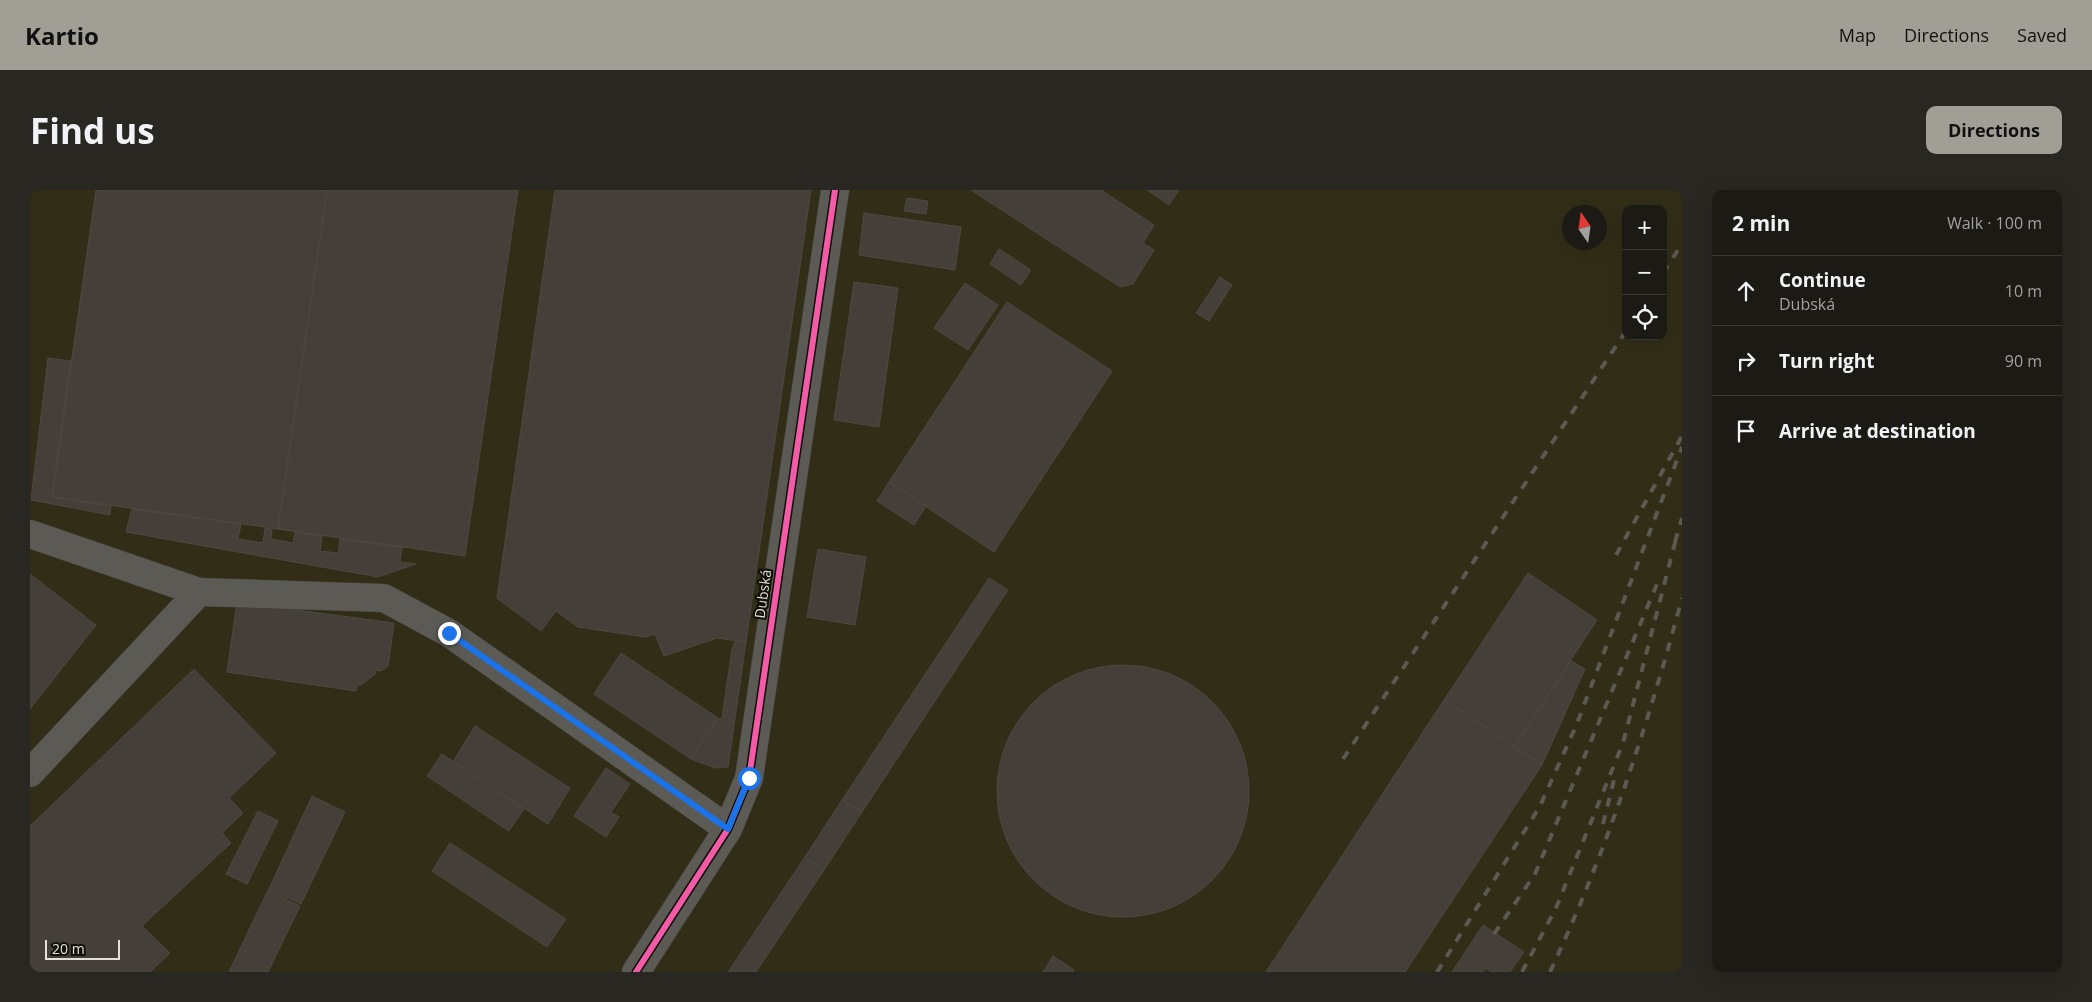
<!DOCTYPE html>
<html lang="en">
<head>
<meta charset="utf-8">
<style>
  :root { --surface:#1c1a14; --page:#292722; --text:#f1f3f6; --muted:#a0a1a0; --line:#3a3834; --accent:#a09e95 }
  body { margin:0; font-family:"Open Sans",sans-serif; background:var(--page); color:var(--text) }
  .controls { position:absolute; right:15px; top:15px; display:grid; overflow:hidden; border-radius:10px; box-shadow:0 5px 20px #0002 }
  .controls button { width:45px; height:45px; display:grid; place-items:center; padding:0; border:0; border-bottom:1px solid var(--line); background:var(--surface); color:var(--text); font:25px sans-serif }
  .compass { position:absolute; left:1532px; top:15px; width:45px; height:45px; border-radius:50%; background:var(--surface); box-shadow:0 5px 20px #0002; rotate:347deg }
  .scale { position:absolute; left:15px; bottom:12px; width:75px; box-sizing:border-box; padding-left:5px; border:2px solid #e3e1d7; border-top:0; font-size:14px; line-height:18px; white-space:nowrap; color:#e3e1d7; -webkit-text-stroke:4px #100f08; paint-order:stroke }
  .stop { position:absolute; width:15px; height:15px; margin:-11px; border:4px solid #1a73e8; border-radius:50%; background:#fff }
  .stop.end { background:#1a73e8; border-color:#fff; box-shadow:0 1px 5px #0008 }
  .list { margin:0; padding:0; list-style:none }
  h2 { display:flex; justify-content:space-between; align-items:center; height:65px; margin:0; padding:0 20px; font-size:21px }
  h2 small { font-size:16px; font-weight:400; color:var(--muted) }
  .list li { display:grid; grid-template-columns:32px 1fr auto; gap:15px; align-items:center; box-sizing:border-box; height:70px; padding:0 20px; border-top:1px solid var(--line) }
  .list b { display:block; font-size:19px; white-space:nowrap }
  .list p { margin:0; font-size:16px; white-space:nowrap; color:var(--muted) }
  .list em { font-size:16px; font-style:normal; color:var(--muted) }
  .icon { flex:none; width:28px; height:28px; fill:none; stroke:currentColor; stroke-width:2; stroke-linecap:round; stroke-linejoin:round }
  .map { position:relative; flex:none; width:1652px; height:782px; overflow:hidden; border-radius:10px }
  header { display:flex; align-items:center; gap:30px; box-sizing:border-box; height:70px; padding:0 25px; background:var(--accent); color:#111 }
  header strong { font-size:24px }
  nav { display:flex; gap:28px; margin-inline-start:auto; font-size:18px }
  .intro { display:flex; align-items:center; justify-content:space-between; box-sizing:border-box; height:120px; padding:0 30px }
  h1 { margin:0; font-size:35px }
  .button { padding:12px 22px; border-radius:10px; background:var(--accent); color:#111; font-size:18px; font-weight:700 }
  main { display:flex; gap:30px; padding:0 30px }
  aside { flex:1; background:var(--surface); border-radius:10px; box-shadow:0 5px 20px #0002 }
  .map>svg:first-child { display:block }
  .built { fill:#312d17; fill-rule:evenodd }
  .building { fill:#444039; stroke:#4d4942 }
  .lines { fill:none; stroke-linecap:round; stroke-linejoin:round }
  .minor-casing { stroke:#413f38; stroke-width:29 }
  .minor { stroke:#5c5a54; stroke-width:28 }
  .rail { stroke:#5b5952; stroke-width:4; stroke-dasharray:9 9; stroke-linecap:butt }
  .cycleway-casing { stroke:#100f08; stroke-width:9 }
  .cycleway { stroke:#f35aa7; stroke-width:6 }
  .route { stroke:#1a73e8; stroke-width:6 }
  .labels { text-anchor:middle; stroke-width:4.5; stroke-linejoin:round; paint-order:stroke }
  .street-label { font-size:14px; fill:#e3e1d7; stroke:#100f08 }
</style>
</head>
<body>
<header>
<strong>Kartio</strong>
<nav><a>Map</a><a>Directions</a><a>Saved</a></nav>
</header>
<div class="intro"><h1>Find us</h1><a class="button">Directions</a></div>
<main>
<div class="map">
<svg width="1652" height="782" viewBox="0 0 1652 782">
  <rect width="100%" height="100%" fill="#25231a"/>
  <path class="built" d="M0 0H1652V782H0ZM1596 19H1633V146H1596ZM1540 22H1570V52H1540Z"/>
  <g class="building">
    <path d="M66 0H297L248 339 22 307Z"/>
    <path d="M297 0H488L435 366 248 339Z"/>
    <path d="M525 0H781L716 452 687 448 634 466 625 444 615 447 548 437 526 421 511 441 467 408Z"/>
    <path d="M941 0H1071L1124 35 1113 53 1124 60 1103 94 1090 97Z"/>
    <path d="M1117 0H1149L1139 15Z"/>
    <path d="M877 8 898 11 896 24 874 21Z"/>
    <path d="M834 23 931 37 925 80 829 65Z"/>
    <path d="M969 59 1001 80 991 95 960 74Z"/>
    <path d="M1190 87 1202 95 1179 131 1166 123Z"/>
    <path d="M824 92 868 98 849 237 804 230Z"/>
    <path d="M935 93 968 115 938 160 904 138Z"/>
    <path d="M977 112 1082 181 964 362 859 292Z"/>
    <path d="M18 168 41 171 22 307 81 316 80 325 1 310Z"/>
    <path d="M859 292 896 316 884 335 847 311Z"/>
    <path d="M102 319 211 334 208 349 233 353 235 338 242 339 241 349 263 353 265 342 292 346 290 361 308 363 310 349 372 357 370 372 386 374 348 387 96 342Z"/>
    <path d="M788 359 836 367 825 435 777 427Z"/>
    <path d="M1498 383 1567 430 1484 557 1414 510Z"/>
    <path d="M0 384 66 435 0 519Z"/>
    <path d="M959 388 978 400 832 622 812 610Z"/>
    <path d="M207 412 364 433 358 476 351 481 346 480 345 484 331 495H327L326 501 197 482Z"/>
    <path d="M706 450 716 452 698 577 685 578 661 569 687 530 692 528 702 459Z"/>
    <path d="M591 463 688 528 661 569 564 504Z"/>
    <path d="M1541 471 1555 479 1512 575 1484 557Z"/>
    <circle cx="1093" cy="601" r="126"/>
    <path d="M164 479 246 563 199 608 213 623 192 643 201 653 112 736 140 763 120 782H0V636Z"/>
    <path d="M1414 510 1512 575 1375 782H1236Z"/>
    <path d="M445 536 540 598 518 634 423 572Z"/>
    <path d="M412 564 494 619 479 641 397 586Z"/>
    <path d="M576 578 600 594 581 622 589 627 576 647 544 626Z"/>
    <path d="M282 606 315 622 271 714 239 699Z"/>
    <path d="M812 610 832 622 794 680 775 667Z"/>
    <path d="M228 621 248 631 217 694 196 684Z"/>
    <path d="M420 653 536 729 517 757 402 681Z"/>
    <path d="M775 667 794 680 726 782H698Z"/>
    <path d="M238 700 270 716 238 782H199Z"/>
    <path d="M1453 735 1494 762 1480 782H1461L1456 778 1453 782H1422Z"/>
    <path d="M1023 766 1044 780 1043 782H1013Z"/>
  </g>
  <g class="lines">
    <g class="minor-casing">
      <g id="minor">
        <path d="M0 344 169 402"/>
        <path d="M0 583 169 402 354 408 419 443 698 639"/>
        <path d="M606 782 698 639 719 588 805 0"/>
      </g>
    </g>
    <use href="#minor" class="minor"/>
    <g class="rail">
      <path d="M1633 83 1652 54"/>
      <path d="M1645 352 1652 328"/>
      <path d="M1586 365 1652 246"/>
      <path d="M1313 569 1596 141"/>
      <path d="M1573 634 1584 590"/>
      <path d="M1464 744 1505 684 1630 387"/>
      <path d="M1407 782 1510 616 1546 536 1652 257"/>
      <path d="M1492 782 1526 718 1593 553 1647 345"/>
      <path d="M1520 782C1576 663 1618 535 1652 408"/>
    </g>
    <g class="cycleway-casing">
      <path id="cycleway" d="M606 782 698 639 719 588 805 0"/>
    </g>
    <use href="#cycleway" class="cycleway"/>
  </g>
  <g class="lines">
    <path class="route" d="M419 443 698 639 719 588"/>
  </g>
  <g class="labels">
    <g class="street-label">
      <text transform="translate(733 404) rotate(-82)" y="5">Dubská</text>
    </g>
  </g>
</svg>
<div class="controls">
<button>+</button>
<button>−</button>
<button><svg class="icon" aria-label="locate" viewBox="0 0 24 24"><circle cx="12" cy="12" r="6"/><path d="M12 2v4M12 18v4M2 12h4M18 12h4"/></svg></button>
</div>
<svg class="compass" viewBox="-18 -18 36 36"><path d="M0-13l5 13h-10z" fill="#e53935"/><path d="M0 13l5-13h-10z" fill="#a0a1a0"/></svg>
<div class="scale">20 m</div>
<div class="stop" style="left:719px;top:588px"></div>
<div class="stop end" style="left:419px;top:443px"></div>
</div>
<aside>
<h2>2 min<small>Walk · 100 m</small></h2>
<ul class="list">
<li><svg class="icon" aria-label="ahead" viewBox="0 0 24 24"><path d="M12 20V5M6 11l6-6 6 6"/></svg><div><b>Continue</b><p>Dubská</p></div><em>10 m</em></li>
<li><svg class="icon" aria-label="right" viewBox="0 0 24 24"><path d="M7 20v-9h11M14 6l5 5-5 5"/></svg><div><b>Turn right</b></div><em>90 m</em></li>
<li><svg class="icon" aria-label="arrive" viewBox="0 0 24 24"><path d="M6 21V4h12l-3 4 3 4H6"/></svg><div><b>Arrive at destination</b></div></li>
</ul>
</aside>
</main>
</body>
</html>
